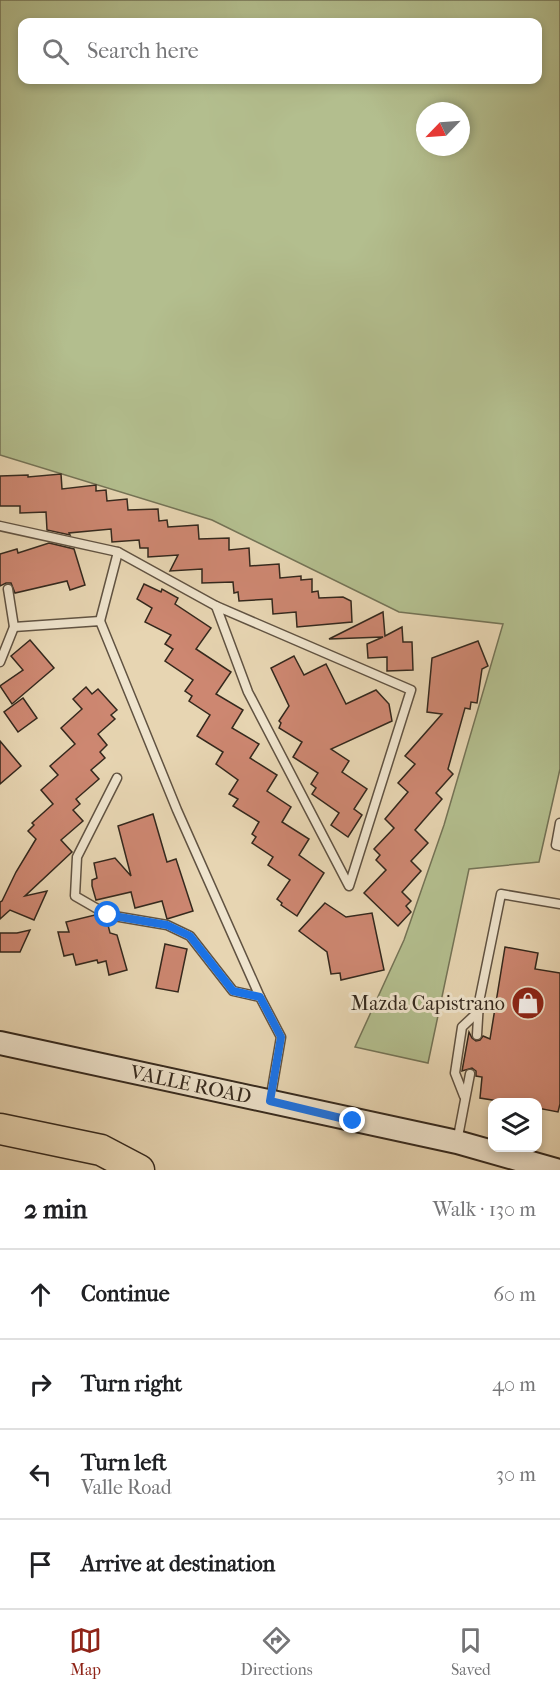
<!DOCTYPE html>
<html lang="en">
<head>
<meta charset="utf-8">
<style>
  :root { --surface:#fff; --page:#f2f2f2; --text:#202124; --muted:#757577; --line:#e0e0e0; --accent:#8f2418 }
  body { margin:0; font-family:"IM FELL French Canon",serif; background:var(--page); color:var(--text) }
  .controls { position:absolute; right:18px; bottom:18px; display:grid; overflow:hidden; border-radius:12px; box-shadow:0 3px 9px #0003 }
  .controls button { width:54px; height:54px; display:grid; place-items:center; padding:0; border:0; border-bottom:2px solid var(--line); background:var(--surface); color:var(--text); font:30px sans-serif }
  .compass { position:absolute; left:416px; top:102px; width:54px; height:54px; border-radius:50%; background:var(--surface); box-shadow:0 3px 9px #0003; rotate:245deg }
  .stop { position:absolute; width:18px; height:18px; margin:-14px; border:4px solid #1a73e8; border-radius:50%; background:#fff }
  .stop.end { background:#1a73e8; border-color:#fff; box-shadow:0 2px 6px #0008 }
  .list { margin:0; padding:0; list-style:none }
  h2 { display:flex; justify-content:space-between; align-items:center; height:78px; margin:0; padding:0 24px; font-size:26px }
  h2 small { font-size:20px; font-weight:400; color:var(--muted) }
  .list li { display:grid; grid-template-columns:39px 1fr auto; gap:18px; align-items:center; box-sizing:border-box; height:90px; padding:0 24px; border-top:2px solid var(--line) }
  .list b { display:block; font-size:22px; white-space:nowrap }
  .list p { margin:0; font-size:20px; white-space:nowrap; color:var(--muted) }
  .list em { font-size:20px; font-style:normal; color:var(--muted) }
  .icon { flex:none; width:33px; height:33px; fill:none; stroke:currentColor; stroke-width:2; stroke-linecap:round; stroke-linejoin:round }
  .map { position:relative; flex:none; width:560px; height:1170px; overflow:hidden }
  .search { position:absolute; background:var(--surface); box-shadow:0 3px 9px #0003; left:18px; right:18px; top:18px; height:66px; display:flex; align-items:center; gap:15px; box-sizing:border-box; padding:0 21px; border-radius:12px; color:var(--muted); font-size:22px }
  .sheet { height:438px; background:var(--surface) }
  nav { display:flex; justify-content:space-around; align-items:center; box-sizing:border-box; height:84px; border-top:2px solid var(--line); background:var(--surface); font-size:16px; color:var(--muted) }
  nav a { display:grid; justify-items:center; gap:3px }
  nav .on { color:var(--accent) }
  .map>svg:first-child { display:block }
  .green { fill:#b3be8e; stroke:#747356; stroke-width:1.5; fill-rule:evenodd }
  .building { fill:#cd8771; stroke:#34281d; stroke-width:1.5 }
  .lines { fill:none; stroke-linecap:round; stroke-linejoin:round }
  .lane-casing { stroke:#615342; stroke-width:11 }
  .secondary-casing { stroke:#34281d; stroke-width:26 }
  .highway-casing { stroke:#34281d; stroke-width:33 }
  .lane { stroke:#efe4cd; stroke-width:8 }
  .secondary { stroke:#efe4cd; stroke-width:22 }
  .highway { stroke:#e7d5b2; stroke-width:30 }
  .route { stroke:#1a73e8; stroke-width:8 }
  .labels { text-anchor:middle; stroke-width:6; stroke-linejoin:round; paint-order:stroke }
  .poi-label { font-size:20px; fill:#34281d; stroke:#efe4cd; text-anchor:end }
  .street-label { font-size:20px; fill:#34281d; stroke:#efe4cd }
</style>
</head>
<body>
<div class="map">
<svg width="560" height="1170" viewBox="0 0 560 1170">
  <rect width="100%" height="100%" fill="#e7d5b2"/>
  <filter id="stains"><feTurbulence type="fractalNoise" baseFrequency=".00333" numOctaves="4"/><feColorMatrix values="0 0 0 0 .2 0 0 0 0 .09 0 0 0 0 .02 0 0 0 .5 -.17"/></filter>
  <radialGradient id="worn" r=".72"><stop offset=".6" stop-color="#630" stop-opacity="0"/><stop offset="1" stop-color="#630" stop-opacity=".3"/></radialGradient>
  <path class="green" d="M0 0H560V769L539 862 469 869 428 1063 355 1047 404 940 444 825 503 624 399 612 212 520 0 455ZM22 22H538V80H22ZM425 111H461V147H425Z"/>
  <g class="building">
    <path d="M61 474 62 489 96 485V491L106 490 107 501 127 499 128 510 158 509 159 521 167 520 168 527 198 525 199 539 229 538V550L249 548 250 566 279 564 280 578 301 576V580L312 579V592L318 591 319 598 343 597 351 601 352 622 297 627 296 612 273 614 272 599 239 601 238 592 234 593 233 582 202 583V569L170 571 178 555 148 557V548H140L139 540 112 542 111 529 69 533 70 535 47 530 46 512 20 513V506H0V476L28 475V477Z"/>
    <path d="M49 543 74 549 85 585 70 590 67 581 15 593 11 583H6L0 586V554L17 549 18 553Z"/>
    <path d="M144 584 161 592 162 589 178 598 175 604 211 628 196 649 231 672 216 694 243 710 232 728 259 744 250 758 277 775 267 791 291 807 282 822 309 839 299 855 324 873 297 916 281 905 282 903 277 899 290 880 268 865 273 857 252 843 256 837 252 834 259 822 233 806 238 799 229 794 238 780 216 764 223 752 197 736 210 715 189 701 192 696 185 691 193 680 165 661 173 649 165 644 171 635 145 622 152 608 137 599Z"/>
    <path d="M383 612 385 636 402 627 403 642H412L413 670 387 671V657L368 658 367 644 383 637 329 639Z"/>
    <path d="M30 640 54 668 12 704 0 686 23 670 11 656Z"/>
    <path d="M478 641 488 666 482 669 477 703 471 702 470 709 465 708 448 769 453 774 436 793 442 799 415 830 428 843 411 861 421 871 402 892 411 901 406 906 411 912 398 926 364 893 386 870 376 860 380 855 374 849 394 828 385 819 408 792 398 783 415 764 405 756 442 714 427 712 432 658Z"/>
    <path d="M294 656 304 675 326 664 346 704 376 690 389 704 392 721 331 749 349 761 342 772 367 789 354 809 362 815 348 837 331 825 339 813 312 794 316 788 311 784 318 773 293 757 302 742 279 728 281 723 279 721 289 706 271 668Z"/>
    <path d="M86 687 92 694 98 689 117 710 111 715 115 719 98 734 107 745 100 752 105 758 91 770 99 779 76 799 80 804 73 810 83 821 61 840 72 852 25 896 47 891 34 920 10 910 0 919V902L2 901 16 872 36 839 28 831 34 825 32 823 53 804 41 790 58 775 50 766 75 744 61 728 82 709 73 699Z"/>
    <path d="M23 698 37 718 18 732 4 712Z"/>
    <path d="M0 741 21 766 0 784Z"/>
    <path d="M153 814 167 862 176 859 193 911 167 919 162 901 135 908 131 892 96 900 92 886V880L97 878 94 863 115 858 131 876 118 826Z"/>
    <path d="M325 903 346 917 372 913 384 970 341 980 340 973 331 974 327 952 299 931Z"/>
    <path d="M95 915 107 921 110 933 117 935 127 970 109 975 106 961 98 963 97 960 76 965 73 954 64 956 58 932H69L66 922Z"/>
    <path d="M30 930 20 952H0V933H17Z"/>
    <path d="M165 944 187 949 178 992 156 988Z"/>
    <path d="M505 947 538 953 535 969 560 973V1104L558 1112 537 1108V1102H505L480 1098 482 1077 476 1076V1071L472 1068 462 1071 469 1032 472 1038 476 1041 480 1040 483 1036 490 1039Z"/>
  </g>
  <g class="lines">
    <g class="lane-casing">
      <g id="lane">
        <path d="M0 526 118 552 216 606"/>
        <path d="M8 589 14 627 100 621 177 810 260 997 281 1037 270 1101"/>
        <path d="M216 606 411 690 349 886 248 692Z"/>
        <path d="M100 621 118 552"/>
        <path d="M0 662 14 627"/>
        <path d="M117 778 77 857 75 896 108 915 167 925 190 936 233 991 260 997"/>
        <path d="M560 823 556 845 560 846"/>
        <path d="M477 1035 479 1002 501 894 560 904"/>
        <path d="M464 1096 455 1073 462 1027 478 1012"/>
        <path d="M457 1142 470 1074"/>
      </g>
    </g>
    <g class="secondary-casing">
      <path id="secondary" d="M0 1043 457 1142 556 1170"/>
    </g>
    <g class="highway-casing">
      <path id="highway" d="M0 1129 101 1150 139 1170"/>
    </g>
    <use href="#lane" class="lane"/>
    <use href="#secondary" class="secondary"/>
    <use href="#highway" class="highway"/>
  </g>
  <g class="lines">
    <path class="route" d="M108 915 167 925 190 936 233 991 260 997 281 1037 270 1101 353 1121"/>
  </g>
  <defs>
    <g id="shop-disc" transform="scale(1.725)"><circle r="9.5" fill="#8f2418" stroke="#efe4cd"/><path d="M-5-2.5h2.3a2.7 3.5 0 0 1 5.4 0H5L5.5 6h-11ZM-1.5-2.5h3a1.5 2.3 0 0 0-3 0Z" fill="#fff"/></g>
  </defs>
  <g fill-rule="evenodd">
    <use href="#shop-disc" x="528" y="1003"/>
  </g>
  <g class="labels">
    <g class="poi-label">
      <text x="505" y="1010">Mazda Capistrano</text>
    </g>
    <g class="street-label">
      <text transform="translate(191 1084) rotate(12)" y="7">VALLE ROAD</text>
    </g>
  </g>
  <rect width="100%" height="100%" filter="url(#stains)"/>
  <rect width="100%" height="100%" fill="url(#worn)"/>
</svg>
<div class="controls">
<button><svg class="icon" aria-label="layers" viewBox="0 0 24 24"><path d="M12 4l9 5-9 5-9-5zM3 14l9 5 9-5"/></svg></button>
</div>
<svg class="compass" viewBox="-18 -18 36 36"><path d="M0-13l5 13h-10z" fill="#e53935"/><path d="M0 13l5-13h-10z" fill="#757577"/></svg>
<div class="stop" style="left:108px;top:915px"></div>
<div class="stop end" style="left:353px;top:1121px"></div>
<div class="search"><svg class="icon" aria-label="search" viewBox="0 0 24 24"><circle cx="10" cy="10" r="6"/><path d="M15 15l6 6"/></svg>Search here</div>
</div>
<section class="sheet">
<h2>2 min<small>Walk · 130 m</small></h2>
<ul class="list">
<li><svg class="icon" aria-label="ahead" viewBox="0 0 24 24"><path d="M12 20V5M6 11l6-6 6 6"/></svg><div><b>Continue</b></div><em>60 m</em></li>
<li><svg class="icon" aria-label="right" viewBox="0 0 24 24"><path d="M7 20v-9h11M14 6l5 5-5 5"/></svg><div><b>Turn right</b></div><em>40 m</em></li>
<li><svg class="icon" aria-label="left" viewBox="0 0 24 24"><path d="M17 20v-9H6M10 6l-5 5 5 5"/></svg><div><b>Turn left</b><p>Valle Road</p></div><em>30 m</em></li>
<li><svg class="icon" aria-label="arrive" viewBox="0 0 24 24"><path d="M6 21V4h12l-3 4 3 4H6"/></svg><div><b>Arrive at destination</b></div></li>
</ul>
</section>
<nav>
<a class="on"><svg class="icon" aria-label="map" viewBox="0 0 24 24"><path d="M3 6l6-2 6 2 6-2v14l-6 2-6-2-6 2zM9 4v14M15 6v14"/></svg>Map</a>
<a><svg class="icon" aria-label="directions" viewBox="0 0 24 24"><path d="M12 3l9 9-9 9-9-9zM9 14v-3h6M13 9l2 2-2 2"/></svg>Directions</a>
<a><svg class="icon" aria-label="saved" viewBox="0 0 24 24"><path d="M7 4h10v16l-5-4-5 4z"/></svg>Saved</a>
</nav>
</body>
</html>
